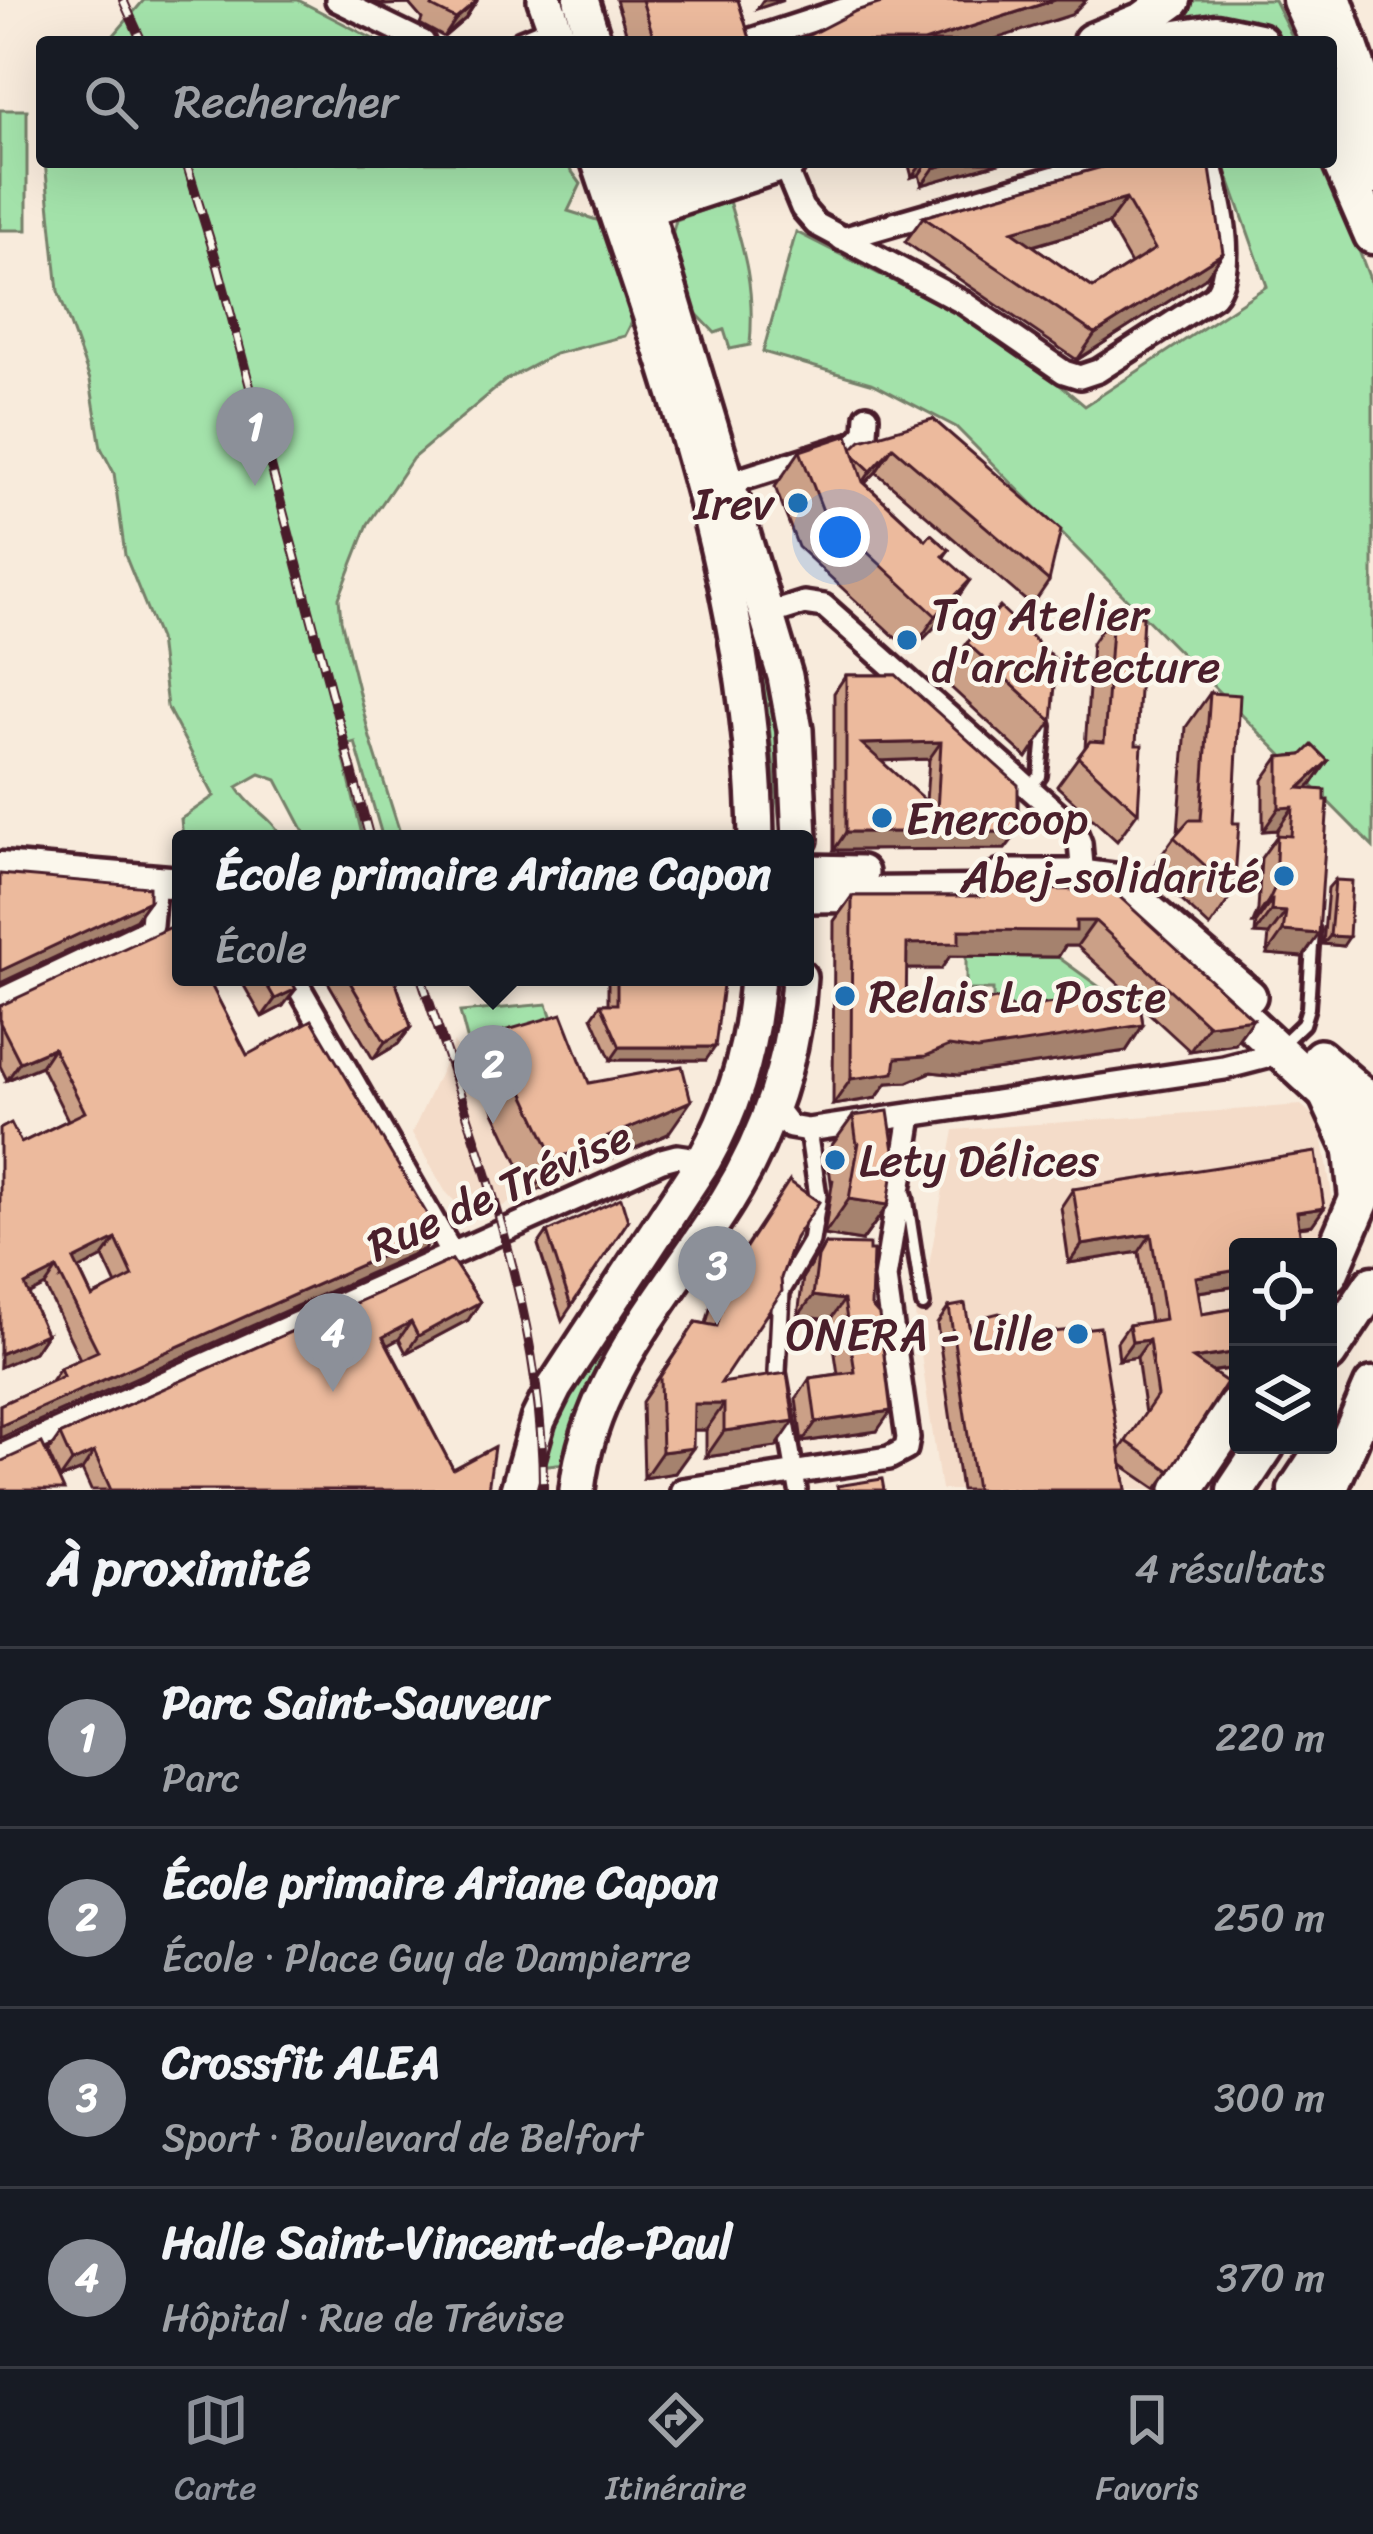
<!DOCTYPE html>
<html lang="fr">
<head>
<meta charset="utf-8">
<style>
  :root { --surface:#171b24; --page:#20242c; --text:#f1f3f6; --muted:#9ea1a6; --line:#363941; --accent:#8c9099 }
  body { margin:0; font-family:Sriracha,sans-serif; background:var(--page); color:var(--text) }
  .controls { position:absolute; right:36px; bottom:36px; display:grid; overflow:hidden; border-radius:12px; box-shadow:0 12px 48px #0002 }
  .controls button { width:108px; height:108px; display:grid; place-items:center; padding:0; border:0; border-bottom:3px solid var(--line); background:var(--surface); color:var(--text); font:60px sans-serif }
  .you { position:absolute; left:840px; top:537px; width:42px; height:42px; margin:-30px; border:9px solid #fff; border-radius:50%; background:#1a73e8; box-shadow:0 0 0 18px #1a73e833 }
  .badge { display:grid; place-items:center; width:78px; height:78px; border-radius:50%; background:var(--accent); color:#fff; font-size:39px; font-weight:700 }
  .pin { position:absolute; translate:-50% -99px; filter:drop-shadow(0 3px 6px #0008) }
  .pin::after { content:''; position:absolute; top:63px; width:42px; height:36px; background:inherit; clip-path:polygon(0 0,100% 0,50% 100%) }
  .popup { position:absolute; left:172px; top:830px; width:642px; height:156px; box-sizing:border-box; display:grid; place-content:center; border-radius:12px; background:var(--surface); filter:drop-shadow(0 3px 9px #0005); font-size:39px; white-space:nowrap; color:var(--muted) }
  .popup b { font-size:45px; color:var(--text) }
  .popup::after { content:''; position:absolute; left:50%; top:100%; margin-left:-24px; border:24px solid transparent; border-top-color:var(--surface) }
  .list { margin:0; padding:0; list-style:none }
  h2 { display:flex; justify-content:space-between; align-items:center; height:156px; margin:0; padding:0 48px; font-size:51px }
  h2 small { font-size:39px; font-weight:400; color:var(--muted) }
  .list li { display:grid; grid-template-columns:78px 1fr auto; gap:36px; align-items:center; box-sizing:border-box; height:180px; padding:0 48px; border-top:3px solid var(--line) }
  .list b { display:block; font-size:45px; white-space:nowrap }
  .list p { margin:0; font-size:39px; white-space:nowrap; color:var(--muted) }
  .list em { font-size:39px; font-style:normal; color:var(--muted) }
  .icon { flex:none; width:66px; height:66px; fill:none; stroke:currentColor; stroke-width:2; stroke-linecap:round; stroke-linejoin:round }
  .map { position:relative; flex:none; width:1373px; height:1490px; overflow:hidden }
  .search { position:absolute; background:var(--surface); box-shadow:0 12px 48px #0002; left:36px; right:36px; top:36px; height:132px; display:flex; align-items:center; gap:30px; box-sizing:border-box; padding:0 42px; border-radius:12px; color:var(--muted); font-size:45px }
  .sheet { height:876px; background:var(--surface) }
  nav { display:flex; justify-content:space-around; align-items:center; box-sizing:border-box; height:168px; border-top:3px solid var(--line); background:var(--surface); font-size:33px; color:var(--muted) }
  nav a { display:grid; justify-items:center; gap:6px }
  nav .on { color:var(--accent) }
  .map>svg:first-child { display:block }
  .built { fill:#f4dcc9 }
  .green { fill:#a3e2aa; stroke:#76806a; stroke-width:3 }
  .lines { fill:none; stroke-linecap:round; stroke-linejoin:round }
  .service-casing { stroke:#4a1f2b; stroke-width:20 }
  .pedestrian-casing { stroke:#4a1f2b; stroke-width:24 }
  .minor-casing { stroke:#4a1f2b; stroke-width:30 }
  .secondary-casing { stroke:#4a1f2b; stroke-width:39 }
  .primary-casing { stroke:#4a1f2b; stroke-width:42 }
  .trunk-casing { stroke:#4a1f2b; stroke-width:45 }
  .motorway-casing { stroke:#4a1f2b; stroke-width:48 }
  .service { stroke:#fbf7ec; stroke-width:10 }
  .pedestrian { stroke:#fbf7ec; stroke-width:15 }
  .minor { stroke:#fbf7ec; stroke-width:21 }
  .secondary { stroke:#fbf7ec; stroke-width:30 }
  .primary { stroke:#fbf7ec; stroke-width:33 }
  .trunk { stroke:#fbf7ec; stroke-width:36 }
  .motorway { stroke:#fbf7ec; stroke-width:39 }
  .rail-casing { stroke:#4a1f2b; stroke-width:10 }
  .rail { stroke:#fbf7ec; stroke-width:6; stroke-dasharray:18; stroke-linecap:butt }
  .wall { fill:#cba087; stroke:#4a1f2b; stroke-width:3; fill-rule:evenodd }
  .shaded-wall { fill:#a5826e; stroke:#4a1f2b; stroke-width:3 }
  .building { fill:#ecba9d; stroke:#4a1f2b; stroke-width:3; fill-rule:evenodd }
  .poi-dot { fill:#1f6fb2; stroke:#fbf7ec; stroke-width:4.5 }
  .labels { text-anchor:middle; stroke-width:9; stroke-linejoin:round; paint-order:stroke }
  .poi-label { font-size:45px; fill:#4a1f2b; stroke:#fbf7ec; text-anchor:start }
  .street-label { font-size:45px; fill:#4a1f2b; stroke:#fbf7ec }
</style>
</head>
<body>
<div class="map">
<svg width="1373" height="1490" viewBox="0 0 1373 1490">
  <rect width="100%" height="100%" fill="#f8ebdc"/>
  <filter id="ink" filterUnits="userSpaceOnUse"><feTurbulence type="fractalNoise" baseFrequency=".00833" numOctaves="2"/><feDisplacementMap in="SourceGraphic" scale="24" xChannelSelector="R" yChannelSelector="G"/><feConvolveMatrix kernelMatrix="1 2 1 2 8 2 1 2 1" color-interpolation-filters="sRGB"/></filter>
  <g filter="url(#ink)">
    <g class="built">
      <path d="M454 1042 463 1068 539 1047 586 1168 472 1220 445 1191 412 1133Z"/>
      <path d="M1301 1105 1320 1121 1336 1220 1328 1247H1238V1388L1169 1490H941L910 1280 930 1278 929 1265 954 1130Z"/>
    </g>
    <g class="green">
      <path d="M144 0H298L379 42H108Z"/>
      <path d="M1184 0H1274L1295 42 1143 30Z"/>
      <rect x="0" y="110" width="27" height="120"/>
      <path d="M45 162H565L581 184 568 211 600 221 633 320 625 336 555 354 506 380 413 458 368 524 339 598 341 620 370 738 402 839H383L355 742 341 746 363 839H308L277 780 260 774 237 787C252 811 268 813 284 839H183L181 819 214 796 167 707 159 639 125 555 114 473 101 448 90 380 58 291Z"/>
      <path d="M1223 162H1325L1373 287V847L956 427 874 384 763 352 796 232 972 321 1035 364 1085 406 1267 286Z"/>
      <path d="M729 201C745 254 755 288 750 345L730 349 724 330 715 333 694 311 671 238 676 220Z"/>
      <path d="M665 313 781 704 790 825H780L767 706Z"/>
      <path d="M966 956 1058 957 1123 1004 993 1022V990H966Z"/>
      <path d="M764 977H775L771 1074 728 1187 702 1170Z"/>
      <path d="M547 1004 572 1074 539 1047 474 1065 460 1012Z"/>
      <path d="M690 1187 717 1206 574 1462 531 1467 546 1415Z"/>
    </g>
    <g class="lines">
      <g class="service-casing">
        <g id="service">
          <path d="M1029 787 1040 776 1045 726"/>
          <path d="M1281 1045 1303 1024 1308 1008 1313 930"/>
          <path d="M906 1195 923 1305"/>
        </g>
      </g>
      <g class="pedestrian-casing">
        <path id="pedestrian" d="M798 1490 777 1372 781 1292 811 1241 818 1196 808 1130"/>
      </g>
      <g class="minor-casing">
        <g id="minor">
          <path d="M337 0 423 42"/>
          <path d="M521 42 555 28"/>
          <path d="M745 42 874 0"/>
          <path d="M783 162 802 208 816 224 964 303 1064 372 1080 377 1098 371 1214 296C1238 268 1219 196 1210 162"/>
          <path d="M842 239 1107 162"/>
          <path d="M730 483 856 443 866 432 867 416"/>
          <path d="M769 614 804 603 824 606 1074 828 1080 843 1083 877"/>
          <path d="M293 977 452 1254"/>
          <path d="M0 1000 146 931 151 925 155 881"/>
          <path d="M773 1105 790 1127 808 1130 1224 1068 1270 1056"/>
          <path d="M0 1456 662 1160 677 1156 704 1160"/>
          <path d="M682 1490 889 1458 906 1449 908 1438 885 1278 911 1116"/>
        </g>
      </g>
      <g class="secondary-casing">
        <path id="secondary" d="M0 868 181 883"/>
      </g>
      <g class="primary-casing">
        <g id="primary">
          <path d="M545 0 560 42"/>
          <path d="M581 0 594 42"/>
          <path d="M599 162C674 384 753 602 756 839"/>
          <path d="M631 162 785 676 795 730 800 839"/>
          <path d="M620 192 710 162"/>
          <path d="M626 215 784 163"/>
          <path d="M805 872 861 873"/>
          <path d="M1002 877H1083L1114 881 1249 996"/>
          <path d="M805 895 1027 893"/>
          <path d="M1216 992 1373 1138"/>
          <path d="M1320 1057 1373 1103"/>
          <path d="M518 1490 538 1420 554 1388 704 1160C736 1103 753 1043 757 977"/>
          <path d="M577 1490C589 1378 669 1294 727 1201 768 1135 795 1055 799 977"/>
        </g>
      </g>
      <g class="trunk-casing">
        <g id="trunk">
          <path d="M1301 0 1320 42"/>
          <path d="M1333 0 1373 115"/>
          <path d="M1092 42 1143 21 1172 0"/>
          <path d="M1157 42 1216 33 1259 42"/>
          <path d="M1339 90 1373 176"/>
          <path d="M1331 138 1373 235"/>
          <path d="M784 163 787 162"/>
          <path d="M1328 1353 1373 1285"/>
          <path d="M1236 1490 1266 1445"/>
          <path d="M1297 1490 1327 1445"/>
          <path d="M1328 1490 1373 1386"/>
        </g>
      </g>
      <g class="motorway-casing">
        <g id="motorway">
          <path d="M1330 1096 1354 1148 1359 1194"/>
          <path d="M1328 1272 1373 1168"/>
          <path d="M1182 1490 1238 1407"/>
        </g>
      </g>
      <use href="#service" class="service"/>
      <use href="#pedestrian" class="pedestrian"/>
      <use href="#minor" class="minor"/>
      <use href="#secondary" class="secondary"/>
      <use href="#primary" class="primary"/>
      <use href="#trunk" class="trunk"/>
      <use href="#motorway" class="motorway"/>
      <g class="rail-casing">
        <g id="rail">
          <path d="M123 0 142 42"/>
          <path d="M186 162 218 266 370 839"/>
          <path d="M421 977C475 1143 544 1313 543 1490"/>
        </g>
      </g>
      <use href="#rail" class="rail"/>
    </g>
    <g class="wall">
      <path d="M371 0H477L465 19 444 37 420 24 422 19 409 4 382 5Z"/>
      <path d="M616 0H738L751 42H629Z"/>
      <path d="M908 162H1002L922 185 919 175 912 177Z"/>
      <path d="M1120 162 1223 253 1205 278 1077 360 905 242 923 217ZM1108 224 1131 264 1093 288 1033 246Z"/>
      <path d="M933 419 1049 581 1032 606 876 472 865 483 926 540 949 550 944 557 945 616 911 652 798 547 775 487 800 451 852 449Z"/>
      <path d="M1113 613 1136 745 1138 812 1117 841 1057 786 1085 748 1092 643Z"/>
      <path d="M967 643 1052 721 1027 758 942 679Z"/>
      <path d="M846 675H896L1018 832 1005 849 834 850V693ZM929 759 926 802 881 761Z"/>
      <path d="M1210 693 1233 823 1234 892 1210 927 1150 871 1178 832 1186 727Z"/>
      <path d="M1302 755 1328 761 1307 789 1303 957 1267 954 1269 935 1255 934 1256 923H1253L1258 910 1261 858 1277 836V830L1263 831V780L1279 757Z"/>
      <path d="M1335 880 1343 946 1323 944 1328 888Z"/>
      <path d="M985 889 1112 890 1235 1044 1190 1051 1140 1005 1143 1025 1126 1051 959 1075 931 1072 908 1082 887 1083 876 1098 833 1105 834 921 852 896H980ZM1065 946H1077L1127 992 1015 1009 906 1012V969H941L950 956 1058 957Z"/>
      <path d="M181 977H210L207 978 247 1055 424 1249 0 1438V1405L50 1382 60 1368 80 1359 45 1286 29 1294 46 1334 34 1352 0 1367 21 1143 68 1120 41 1066 7 1080 0 1066V1006ZM103 1257 116 1285 92 1297 79 1269Z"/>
      <path d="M239 977H289L283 1006 262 1017Z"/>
      <path d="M325 977H394L411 1027 398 1044 373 1059Z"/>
      <path d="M608 977H724L706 1060H611L592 1017 601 1004H608Z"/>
      <path d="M504 1031 589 1083 668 1134 532 1193 494 1112 481 1064Z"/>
      <path d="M853 1116 888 1205 862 1241 824 1235 833 1179 831 1182 827 1152Z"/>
      <path d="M789 1181 795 1238 721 1383 776 1447 706 1457V1430H693L675 1473 644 1478 642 1402 696 1322 706 1324 714 1294Z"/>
      <path d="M1073 1189 1324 1208 1312 1225 1299 1227 1238 1247V1286L1199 1292 1202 1314 1238 1308V1364L1235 1368 1212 1372 1170 1471 1157 1489 1122 1465 1126 1490H961L937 1324 949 1307 970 1331 1026 1335 1120 1450 1145 1414 1137 1357 1119 1360 1117 1342 1129 1325 1150 1322 1139 1252 1069 1263 1061 1207Z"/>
      <path d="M628 1221 562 1320 538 1245 547 1232Z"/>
      <path d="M825 1244 871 1306 877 1431 802 1442 796 1399 810 1378 838 1374 830 1320 798 1316 803 1277Z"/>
      <path d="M452 1260 480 1302 468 1320 406 1353 399 1339 388 1345 453 1469 488 1490H91L82 1470 60 1479 48 1452 60 1435Z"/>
    </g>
    <g class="shaded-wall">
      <path d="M386 0H412L409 4 382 5Z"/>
      <path d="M763 0H784L757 9Z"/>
      <path d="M1055 0H1086L1071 15 986 42H924Z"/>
      <path d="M477 1 465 19 444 37 456 19Z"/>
      <path d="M923 162H928L919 175 912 177Z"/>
      <path d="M954 162H1002L922 185 934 168Z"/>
      <path d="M1126 199 1108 224 994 257 1012 231Z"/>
      <path d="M1223 253 1205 278 1077 360 1095 334Z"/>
      <path d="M893 447 876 472 854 495 871 471Z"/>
      <path d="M970 580 945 616 911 652 936 616Z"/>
      <path d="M941 742 929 759 850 762 862 744Z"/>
      <path d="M1328 761 1312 784 1288 807H1293L1277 830 1263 831 1279 808Z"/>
      <path d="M846 832H1018L1005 849 834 850Z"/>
      <path d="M1269 900H1272L1256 923H1253Z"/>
      <path d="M149 901 136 919 0 983V971Z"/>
      <path d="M1271 911 1286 912 1269 935 1255 934Z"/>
      <path d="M1076 921H1095L1077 946H1065L1058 957 950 956 941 969H889L907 944 959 930Z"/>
      <path d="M1283 931 1319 934 1303 957 1267 954Z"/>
      <path d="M1330 936 1349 937 1343 946 1323 944Z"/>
      <path d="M296 989 283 1006 262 1017 275 999Z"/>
      <path d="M1253 1019 1235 1044 1190 1051 1208 1025Z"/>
      <path d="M1143 1025 1126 1051 959 1075 931 1072 908 1082 887 1083 876 1098 833 1105 851 1079 896 1058 949 1046Z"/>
      <path d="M411 1027 398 1044 373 1059 385 1042Z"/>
      <path d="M620 1047H715L706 1060H611Z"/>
      <path d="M53 1048 41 1066 7 1080 20 1062Z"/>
      <path d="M691 1101 668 1134 532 1193 555 1160Z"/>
      <path d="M849 1199 888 1205 862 1241 824 1235Z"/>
      <path d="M1324 1208 1312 1225 1285 1229 1297 1212Z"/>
      <path d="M437 1231 424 1249 0 1438V1426Z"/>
      <path d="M1151 1234 1139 1252 1069 1263 1082 1245Z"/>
      <path d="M116 1239 103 1257 62 1278 74 1260Z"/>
      <path d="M57 1269 45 1286 12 1303 25 1285Z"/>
      <path d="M1238 1270V1286L1184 1294 1196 1277Z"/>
      <path d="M813 1296 844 1300 830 1320 798 1316Z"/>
      <path d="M480 1302 468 1320 406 1353 418 1336Z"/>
      <path d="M411 1322 399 1339 371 1354 383 1337Z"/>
      <path d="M46 1334 34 1352 0 1367V1354Z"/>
      <path d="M1149 1340 1137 1357 1119 1360 1132 1342Z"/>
      <path d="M1238 1352V1364L1235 1368 1181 1376 1193 1359Z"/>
      <path d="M694 1404H724L706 1430H676Z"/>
      <path d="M891 1411 877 1431 802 1442 816 1422Z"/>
      <path d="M794 1421 776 1447 706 1457 724 1431Z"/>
      <path d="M693 1448 675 1473 644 1478 662 1452Z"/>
      <path d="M94 1452 82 1470 60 1479 72 1462Z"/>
    </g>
    <g class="building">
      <path d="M432 0H477V1L456 19 432 7 434 2Z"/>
      <path d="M642 0H738L751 42H655Z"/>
      <path d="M891 0H1055L924 42H796L856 11Z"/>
      <path d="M933 162H954L934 168Z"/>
      <path d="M1120 162H1209L1223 253 1095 334 923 217ZM1126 199 1155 249 1093 288 1012 231Z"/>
      <path d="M933 419 1061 530 1049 581 893 447 871 471 855 456 852 449 861 440Z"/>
      <path d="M848 435 863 482 926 540 931 534 949 550 943 556 970 580 936 616 823 511 800 451Z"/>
      <path d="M1000 607 1057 661 1052 721 967 643Z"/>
      <path d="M1113 613 1143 616 1136 745H1142L1138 812 1078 757 1090 741 1104 742Z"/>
      <path d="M846 675H896L1018 785V832H846ZM941 742 937 811 862 744Z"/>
      <path d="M1210 693 1240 695 1233 823H1239L1234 892 1174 837 1189 820H1201Z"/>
      <path d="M1312 745 1328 761 1299 788 1325 790V800H1328L1319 934 1283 931 1286 912 1271 911 1272 900H1269L1275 887 1277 835 1291 836 1293 807 1279 808V757L1302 755Z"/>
      <path d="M0 874 149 887V901L0 971Z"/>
      <path d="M1335 880 1352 881 1349 937 1330 936Z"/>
      <path d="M985 889 1112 890 1253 1019 1208 1025 1095 921H1076V931L959 930V943L907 944 906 1012 937 1008 939 1012 996 999 1015 1009 1138 990 1143 1025 977 1050 949 1046 926 1056 896 1058 894 1073 851 1079 852 896H984Z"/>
      <path d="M181 922V977H207L247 1055 312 1020 437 1231 0 1426V1405L63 1376 60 1368 98 1351 57 1269 25 1285 46 1334 0 1354V1129L11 1123 21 1143 85 1112 53 1048 20 1062 0 1023V1006ZM116 1239 133 1276 92 1297 74 1260Z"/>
      <path d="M262 977H289L296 989 275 999Z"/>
      <path d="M347 977H394L411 1027 385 1042Z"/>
      <path d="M617 977H724L715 1047H620L601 1004H617Z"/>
      <path d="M562 1014 589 1083 682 1066 691 1101 555 1160 517 1079 504 1031Z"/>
      <path d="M888 1111 895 1157 888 1205 849 1199 859 1142 857 1145 853 1116Z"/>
      <path d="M1316 1152 1324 1208 1297 1212 1302 1247H1238V1270L1196 1277 1202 1314 1238 1308V1352L1193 1359 1227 1382 1170 1471 1126 1441 1157 1396 1149 1340 1132 1342 1129 1325 1165 1319 1151 1234 1082 1245 1073 1189Z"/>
      <path d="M789 1181 819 1202 795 1238 781 1278 782 1291 721 1383 787 1373 794 1421 724 1431V1404H694L693 1448 662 1452 660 1377 696 1322 717 1326 732 1269Z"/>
      <path d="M621 1198 628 1221 571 1306 547 1232Z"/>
      <path d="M825 1244 869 1245V1251H873L871 1306 879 1315 891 1411 816 1422 810 1378 855 1372 844 1300 813 1296 818 1257Z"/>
      <path d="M452 1260 480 1302 418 1336 411 1322 383 1337 453 1469 494 1447 488 1490H111L94 1452 72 1462 60 1435Z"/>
      <path d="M965 1304 970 1331 987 1316 999 1313 1016 1319 1026 1335 1100 1327 1126 1490H976L949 1307Z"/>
      <path d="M42 1443 64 1490H0V1462Z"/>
      <path d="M882 1479 884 1490H838L837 1486Z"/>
    </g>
  </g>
  <g class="poi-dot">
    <circle cx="798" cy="503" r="12"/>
    <circle cx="907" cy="640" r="12"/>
    <circle cx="882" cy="818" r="12"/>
    <circle cx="1284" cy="876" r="12"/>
    <circle cx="845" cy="996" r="12"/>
    <circle cx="835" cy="1160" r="12"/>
    <circle cx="1078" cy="1334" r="12"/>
  </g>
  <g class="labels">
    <g class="poi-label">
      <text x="774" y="519" text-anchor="end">Irev</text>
      <text x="931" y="630">Tag Atelier<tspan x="931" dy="52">d'architecture</tspan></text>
      <text x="906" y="834">Enercoop</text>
      <text x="1260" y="892" text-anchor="end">Abej-solidarité</text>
      <text x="869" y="1012">Relais La Poste</text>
      <text x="859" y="1176">Lety Délices</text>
      <text x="1054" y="1350" text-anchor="end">ONERA - Lille</text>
    </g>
    <g class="street-label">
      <text transform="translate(499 1190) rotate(-24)" y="16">Rue de Trévise</text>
    </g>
  </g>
</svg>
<div class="controls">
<button><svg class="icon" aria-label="locate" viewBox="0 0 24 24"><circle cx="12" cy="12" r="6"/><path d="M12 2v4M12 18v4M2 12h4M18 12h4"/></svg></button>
<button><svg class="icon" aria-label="layers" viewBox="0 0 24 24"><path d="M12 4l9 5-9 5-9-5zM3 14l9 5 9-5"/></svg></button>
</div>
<div class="you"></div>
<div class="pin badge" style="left:255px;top:486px">1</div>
<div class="pin badge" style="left:493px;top:1124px">2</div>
<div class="popup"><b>École primaire Ariane Capon</b>École</div>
<div class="pin badge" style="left:717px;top:1325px">3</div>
<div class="pin badge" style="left:333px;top:1392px">4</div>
<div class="search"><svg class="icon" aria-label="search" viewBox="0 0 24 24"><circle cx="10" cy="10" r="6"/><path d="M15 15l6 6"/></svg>Rechercher</div>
</div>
<section class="sheet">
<h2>À proximité<small>4 résultats</small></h2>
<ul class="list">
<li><span class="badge">1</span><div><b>Parc Saint-Sauveur</b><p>Parc</p></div><em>220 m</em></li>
<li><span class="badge">2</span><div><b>École primaire Ariane Capon</b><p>École · Place Guy de Dampierre</p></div><em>250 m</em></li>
<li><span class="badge">3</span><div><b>Crossfit ALEA</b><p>Sport · Boulevard de Belfort</p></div><em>300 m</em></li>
<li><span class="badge">4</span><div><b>Halle Saint-Vincent-de-Paul</b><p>Hôpital · Rue de Trévise</p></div><em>370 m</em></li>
</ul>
</section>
<nav>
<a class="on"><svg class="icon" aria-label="map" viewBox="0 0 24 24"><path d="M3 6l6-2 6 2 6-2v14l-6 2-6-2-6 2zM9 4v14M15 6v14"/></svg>Carte</a>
<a><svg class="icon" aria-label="directions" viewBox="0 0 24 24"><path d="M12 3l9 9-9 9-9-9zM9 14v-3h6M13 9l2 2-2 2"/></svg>Itinéraire</a>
<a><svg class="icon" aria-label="saved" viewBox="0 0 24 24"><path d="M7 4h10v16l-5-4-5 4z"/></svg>Favoris</a>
</nav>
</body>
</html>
